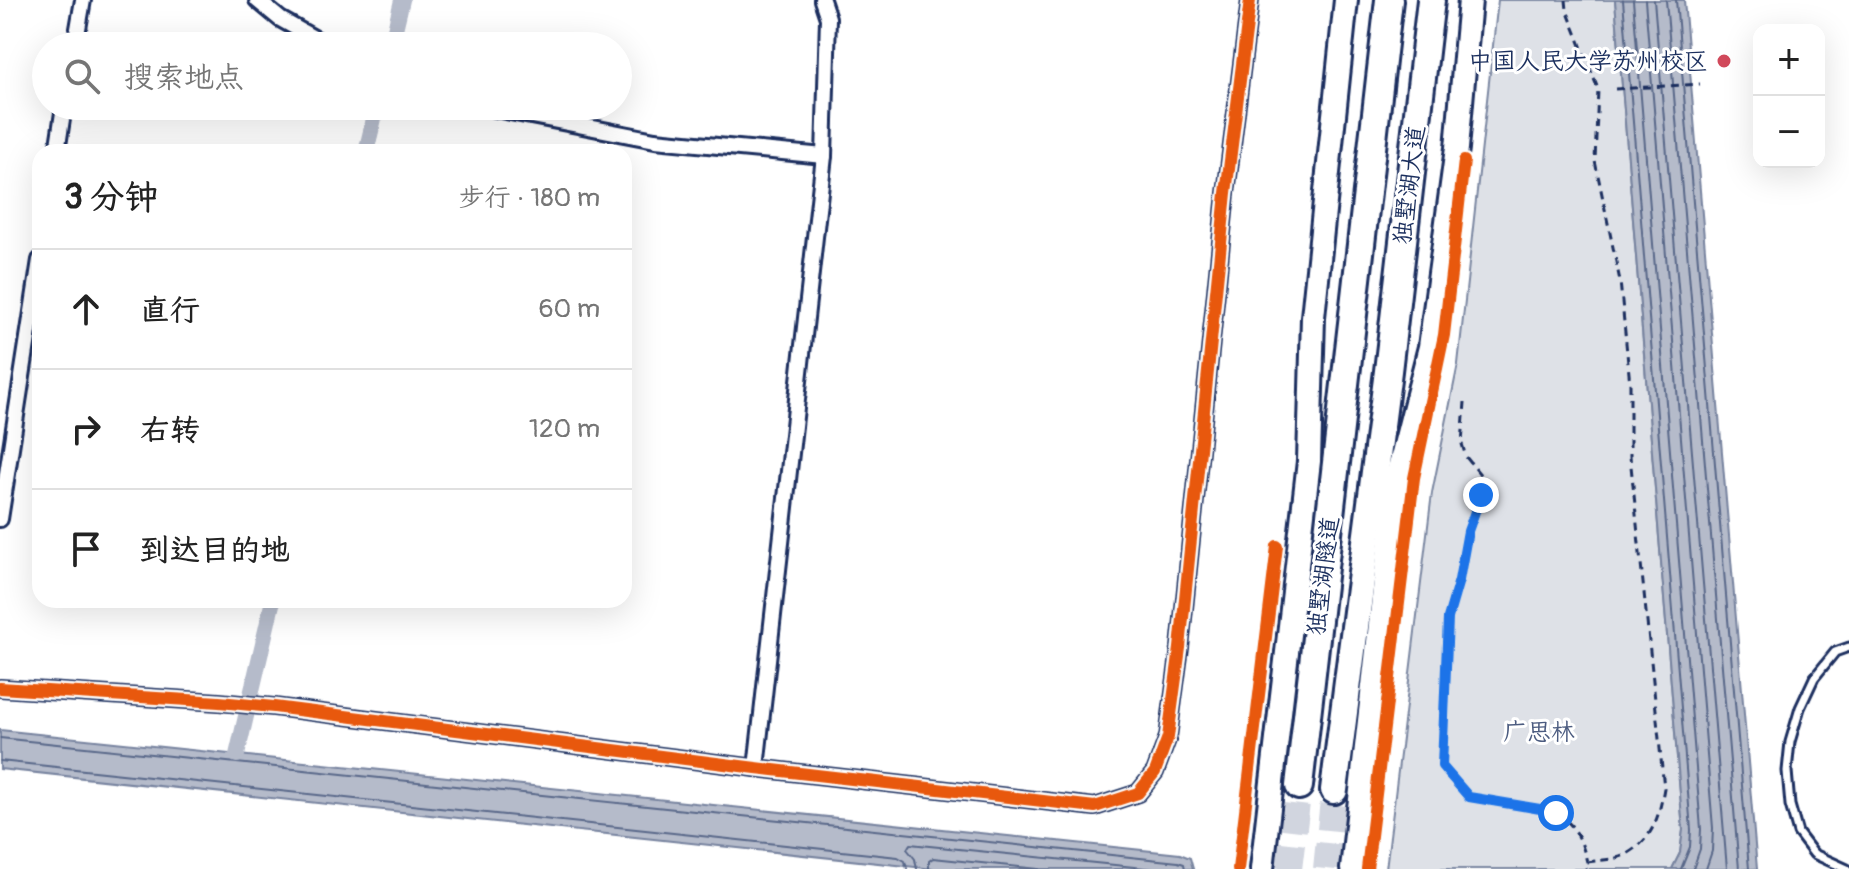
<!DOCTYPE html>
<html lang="zh">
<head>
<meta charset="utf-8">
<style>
  :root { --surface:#fff; --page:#f2f2f2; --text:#222; --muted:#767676; --line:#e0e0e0 }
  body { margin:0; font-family:Pangolin,"LXGW WenKai TC",sans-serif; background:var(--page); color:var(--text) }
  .controls { position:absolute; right:24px; top:24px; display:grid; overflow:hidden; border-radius:16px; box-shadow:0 8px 32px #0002 }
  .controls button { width:72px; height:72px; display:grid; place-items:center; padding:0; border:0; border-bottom:2px solid var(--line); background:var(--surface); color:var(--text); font:40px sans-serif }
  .stop { position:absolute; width:24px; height:24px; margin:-18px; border:6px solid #1a73e8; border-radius:50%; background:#fff }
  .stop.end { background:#1a73e8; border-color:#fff; box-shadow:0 2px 8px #0008 }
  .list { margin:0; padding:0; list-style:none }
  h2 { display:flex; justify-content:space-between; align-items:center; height:104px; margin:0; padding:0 32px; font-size:34px }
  h2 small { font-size:26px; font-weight:400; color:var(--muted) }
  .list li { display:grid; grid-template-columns:52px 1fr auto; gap:24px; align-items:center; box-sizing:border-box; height:120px; padding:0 32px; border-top:2px solid var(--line) }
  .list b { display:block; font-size:30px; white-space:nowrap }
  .list em { font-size:26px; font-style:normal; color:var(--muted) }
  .icon { flex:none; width:44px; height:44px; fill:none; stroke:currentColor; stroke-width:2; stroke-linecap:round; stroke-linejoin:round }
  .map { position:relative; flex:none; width:1849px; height:869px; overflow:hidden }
  .search { position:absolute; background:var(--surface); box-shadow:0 8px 32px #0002; left:32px; top:32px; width:600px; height:88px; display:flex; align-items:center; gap:20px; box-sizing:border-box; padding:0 28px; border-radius:44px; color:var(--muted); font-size:30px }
  .panel { position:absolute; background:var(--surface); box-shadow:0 8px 32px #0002; left:32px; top:144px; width:600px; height:464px; border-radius:24px }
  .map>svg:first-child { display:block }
  .green { fill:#dee1e7; stroke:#7c88a2; stroke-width:2 }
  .water { fill:#b5bbca; stroke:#77839f; stroke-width:2 }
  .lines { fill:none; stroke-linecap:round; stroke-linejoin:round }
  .shore { stroke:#596789; stroke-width:2 }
  .canal { stroke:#b5bbca; stroke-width:16 }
  .highway-tunnel { stroke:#d1d5df; stroke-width:26; stroke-dasharray:26 13; stroke-linecap:butt }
  .lane-casing { stroke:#1b2f5e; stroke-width:13 }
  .street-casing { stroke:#1b2f5e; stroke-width:20 }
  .primary-casing { stroke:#1b2f5e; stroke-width:28 }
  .highway-casing { stroke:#1b2f5e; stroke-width:32 }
  .path { stroke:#1b2f5e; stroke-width:3; stroke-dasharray:8 6; stroke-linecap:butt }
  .lane { stroke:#fff; stroke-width:7 }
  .street { stroke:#fff; stroke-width:14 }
  .primary { stroke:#fff; stroke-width:22 }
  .highway { stroke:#fff; stroke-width:26 }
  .cycleway-casing { stroke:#fff; stroke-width:17 }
  .cycleway { stroke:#e8590c; stroke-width:12 }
  .route { stroke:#1a73e8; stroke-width:10 }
  .poi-dot { fill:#d1495b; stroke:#fff; stroke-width:3 }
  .labels { text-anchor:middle; stroke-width:6; stroke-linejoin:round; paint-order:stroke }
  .poi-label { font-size:24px; fill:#1b2f5e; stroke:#fff; text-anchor:end }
  .street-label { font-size:24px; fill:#1b2f5e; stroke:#fff }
  .park-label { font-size:24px; fill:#4c5c80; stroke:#fff }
</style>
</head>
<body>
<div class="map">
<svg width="1849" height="869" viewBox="0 0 1849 869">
  <rect width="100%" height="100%" fill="#fff"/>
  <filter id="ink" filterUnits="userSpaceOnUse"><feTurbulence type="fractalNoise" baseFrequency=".0125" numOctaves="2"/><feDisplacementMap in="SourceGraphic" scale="16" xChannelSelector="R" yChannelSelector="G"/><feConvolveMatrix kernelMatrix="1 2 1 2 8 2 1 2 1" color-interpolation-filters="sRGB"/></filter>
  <g filter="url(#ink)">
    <path class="green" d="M1498 0H1615L1683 830 1680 853 1672 869H1386L1432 493 1458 364Z"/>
    <g class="water">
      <path d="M1615 0H1684L1757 869H1672L1680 853 1683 830Z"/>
      <path d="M0 730 1180 854 1190 858 1193 869H934L0 769Z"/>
    </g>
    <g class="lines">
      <g class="shore">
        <path d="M1623 0 1691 830 1690 847 1681 869"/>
        <path d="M1633 0 1701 829 1700 849 1693 869"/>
        <path d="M1645 0 1713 828 1712 851 1706 869"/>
        <path d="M1654 0 1727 869"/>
        <path d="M1666 0 1739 869"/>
        <path d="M1676 0 1749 869"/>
        <path d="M0 738 1178 862 1184 864 1185 869"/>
        <path d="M0 761 898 857 905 861 907 869"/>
        <path d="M917 869 915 859 907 849 910 844 1154 869"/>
        <path d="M929 869V861L933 858 1039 869"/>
      </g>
      <g class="canal">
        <path d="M391 46 402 0"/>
        <path d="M366 152 377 106"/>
        <path d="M237 755 273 600"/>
      </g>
      <g class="highway-tunnel">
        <path d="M1289 869 1299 786"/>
        <path d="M1326 869 1334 790"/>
      </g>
      <g class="lane-casing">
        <path id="lane" d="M1847 869 1814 854 1798 833 1790 805 1787 771 1790 742 1800 708 1814 678 1835 652 1849 647"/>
      </g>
      <g class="street-casing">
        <g id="street">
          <path d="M257 0 280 19 328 46"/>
          <path d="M75 46 83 0"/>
          <path d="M480 106 655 140 824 156"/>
          <path d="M57 152 64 106"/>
          <path d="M0 519 40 260"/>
          <path d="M0 688 219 702 274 707 756 768 1095 807 1138 793 1155 772 1168 737 1180 648 1226 193 1250 0"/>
          <path d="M756 768 824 156 828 18 822 0"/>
        </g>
      </g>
      <g class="primary-casing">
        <g id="primary">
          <path d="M1262 869 1309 461 1313 317 1346 0"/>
          <path d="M1352 869 1397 477 1430 347 1457 148 1470 0"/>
        </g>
      </g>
      <g class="highway-casing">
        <g id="highway">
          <path d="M1299 786 1389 0"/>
          <path d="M1334 790 1388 371 1431 0"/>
        </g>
      </g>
      <g class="path">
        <path d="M1566 0 1567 10 1598 89 1595 161 1620 281 1630 384V456L1664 788C1659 817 1653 840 1625 855 1615 860 1599 860 1587 862L1586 869"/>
        <path d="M1615 89 1700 84"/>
        <path d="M1465 402 1462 444 1466 457 1483 478 1481 495 1468 531 1459 580 1448 618 1442 766 1469 797 1546 810C1574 820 1580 835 1587 862"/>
      </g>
      <use href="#lane" class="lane"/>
      <use href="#street" class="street"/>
      <use href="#primary" class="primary"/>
      <use href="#highway" class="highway"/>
      <g class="cycleway-casing">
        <g id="cycleway">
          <path d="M0 688 219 702 274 707 756 768 1095 807 1138 793 1155 772 1168 737 1180 648 1226 193 1250 0"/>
          <path d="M1238 869 1277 546"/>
          <path d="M1367 869 1414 478 1444 335 1464 161"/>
        </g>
      </g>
      <use href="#cycleway" class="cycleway"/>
    </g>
  </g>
  <g class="lines" filter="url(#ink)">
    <path class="route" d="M1481 495 1468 531 1459 580 1448 618 1442 766 1469 797 1546 810 1556 813"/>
  </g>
  <circle class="poi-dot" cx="1724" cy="61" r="8"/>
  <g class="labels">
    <g class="poi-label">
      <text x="1708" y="69">中国人民大学苏州校区</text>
    </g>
    <g class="street-label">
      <text transform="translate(1409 185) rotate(-83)" y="8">独墅湖大道</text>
      <text transform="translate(1323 576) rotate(-83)" y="8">独墅湖隧道</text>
    </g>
    <g class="park-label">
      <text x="1539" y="740">广思林</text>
    </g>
  </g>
</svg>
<div class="controls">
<button>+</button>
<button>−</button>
</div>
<div class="stop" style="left:1556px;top:813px"></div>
<div class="stop end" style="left:1481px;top:495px"></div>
<div class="search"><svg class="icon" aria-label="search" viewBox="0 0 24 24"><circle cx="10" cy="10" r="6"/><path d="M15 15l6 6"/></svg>搜索地点</div>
<section class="panel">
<h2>3 分钟<small>步行 · 180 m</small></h2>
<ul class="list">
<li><svg class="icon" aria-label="ahead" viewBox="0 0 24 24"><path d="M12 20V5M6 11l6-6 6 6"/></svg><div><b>直行</b></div><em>60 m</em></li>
<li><svg class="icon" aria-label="right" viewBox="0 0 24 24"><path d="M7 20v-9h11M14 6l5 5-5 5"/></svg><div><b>右转</b></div><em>120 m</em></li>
<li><svg class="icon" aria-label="arrive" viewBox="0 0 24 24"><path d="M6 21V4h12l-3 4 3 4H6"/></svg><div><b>到达目的地</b></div></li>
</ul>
</section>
</div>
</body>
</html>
